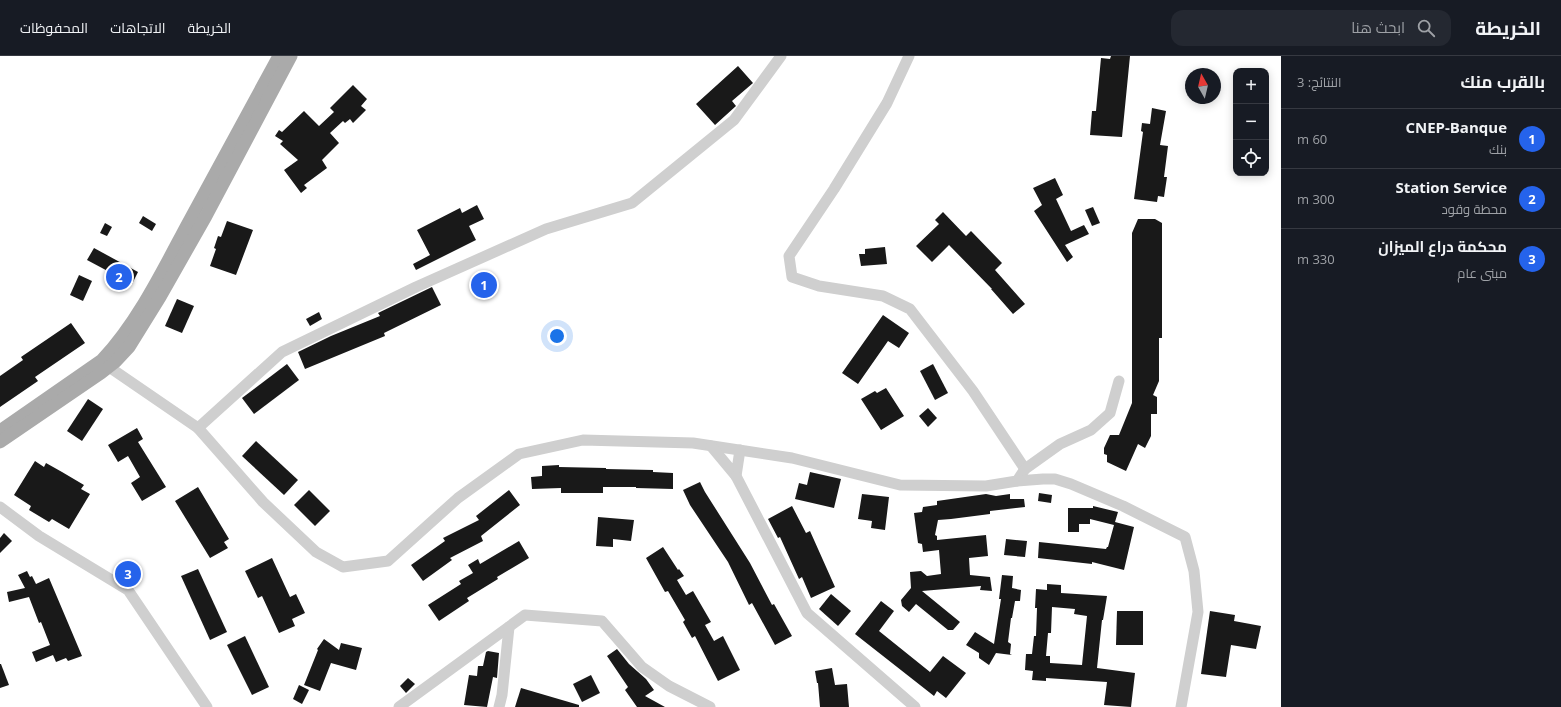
<!DOCTYPE html>
<html lang="ar">
<head>
<meta charset="utf-8">
<style>
  :root { --surface:#171b24; --page:#242831; --text:#f1f3f6; --muted:#9ea1a6; --line:#363941; --accent:#2563eb }
  body { margin:0; font-family:"Open Sans",Cairo,sans-serif; background:var(--page); color:var(--text); direction:rtl }
  .controls { position:absolute; right:12px; top:12px; display:grid; overflow:hidden; border-radius:8px; box-shadow:0 2px 10px #0003 }
  .controls button { width:36px; height:36px; display:grid; place-items:center; padding:0; border:0; border-bottom:1px solid var(--line); background:var(--surface); color:var(--text); font:20px sans-serif }
  .compass { position:absolute; left:1185px; top:12px; width:36px; height:36px; border-radius:50%; background:var(--surface); box-shadow:0 2px 10px #0003; rotate:352deg }
  .you { position:absolute; left:557px; top:280px; width:14px; height:14px; margin:-10px; border:3px solid #fff; border-radius:50%; background:#1a73e8; box-shadow:0 0 0 6px #1a73e833 }
  .badge { display:grid; place-items:center; width:26px; height:26px; border-radius:50%; background:var(--accent); color:#fff; font-size:13px; font-weight:700 }
  .pin { position:absolute; translate:-50% -50%; border:2px solid #fff; box-shadow:0 1px 4px #0006 }
  .list { margin:0; padding:0; list-style:none }
  h2 { display:flex; justify-content:space-between; align-items:center; height:52px; margin:0; padding:0 16px; font-size:17px }
  h2 small { font-size:13px; font-weight:400; color:var(--muted) }
  .list li { display:grid; grid-template-columns:26px 1fr auto; gap:12px; align-items:center; box-sizing:border-box; height:60px; padding:0 16px; border-top:1px solid var(--line) }
  .list b { display:block; font-size:15px; white-space:nowrap }
  .list p { margin:0; font-size:13px; white-space:nowrap; color:var(--muted) }
  .list em { font-size:13px; font-style:normal; color:var(--muted) }
  .icon { flex:none; width:22px; height:22px; fill:none; stroke:currentColor; stroke-width:2; stroke-linecap:round; stroke-linejoin:round }
  .map { position:relative; flex:none; width:1281px; height:651px; overflow:hidden; direction:ltr }
  header { display:flex; align-items:center; gap:24px; box-sizing:border-box; height:56px; padding:0 20px; background:var(--surface); border-bottom:1px solid var(--line) }
  header strong { font-size:19px }
  nav { display:flex; gap:22px; margin-inline-start:auto; font-size:14px }
  .search { width:280px; height:36px; background:var(--page); display:flex; align-items:center; gap:10px; box-sizing:border-box; padding:0 14px; border-radius:12px; color:var(--muted); font-size:15px }
  main { display:flex }
  aside { flex:1; background:var(--surface) }
  .map>svg:first-child { display:block }
  .building { fill:#191919; fill-rule:evenodd }
  .lines { fill:none; stroke-linecap:round; stroke-linejoin:round }
  .minor { stroke:#cfcfcf; stroke-width:11 }
  .major { stroke:#aaa; stroke-width:13 }
</style>
</head>
<body>
<header>
<strong>الخريطة</strong>
<div class="search"><svg class="icon" aria-label="search" viewBox="0 0 24 24"><circle cx="10" cy="10" r="6"/><path d="M15 15l6 6"/></svg>ابحث هنا</div>
<nav><a>الخريطة</a><a>الاتجاهات</a><a>المحفوظات</a></nav>
</header>
<main>
<aside>
<h2>بالقرب منك<small>النتائج: 3</small></h2>
<ul class="list">
<li><span class="badge">1</span><div><b>CNEP-Banque</b><p>بنك</p></div><em>60 m</em></li>
<li><span class="badge">2</span><div><b>Station Service</b><p>محطة وقود</p></div><em>300 m</em></li>
<li><span class="badge">3</span><div><b>محكمة دراع الميزان</b><p>مبنى عام</p></div><em>330 m</em></li>
</ul>
</aside>
<div class="map">
<svg width="1281" height="651" viewBox="0 0 1281 651">
  <rect width="100%" height="100%" fill="#fff"/>
  <g class="building">
    <path d="M1111 0H1130L1122 81 1090 79 1092 55H1096L1101 2 1110 3Z"/>
    <path d="M738 10 753 27 732 45 736 50 715 69 696 48Z"/>
    <path d="M353 29 367 43 361 50 366 54 353 67 350 63 345 67 343 65 330 77 339 87 322 104 327 112 304 129 307 132 301 137 284 114 298 104 280 88 283 85 275 80 279 74 282 76 304 55 319 70 334 56 330 52Z"/>
    <path d="M1152 52 1166 55 1160 89 1168 90 1164 121H1167L1164 141 1158 140 1157 146 1134 143 1143 76 1141 75 1142 67 1150 68Z"/>
    <path d="M1055 122 1063 139 1056 143 1071 175 1084 169 1089 178 1065 189 1073 201 1067 206 1034 155 1042 149 1033 132Z"/>
    <path d="M477 149 484 163 469 170 476 184 416 214 413 208 430 199 417 174 460 152 462 157Z"/>
    <path d="M1093 151 1100 167 1092 170 1085 154Z"/>
    <path d="M943 156 966 180 971 175 1002 207 995 214 1025 248 1013 258 991 233H992L949 189 932 206 916 190 939 168 935 164Z"/>
    <path d="M143 160 156 168 152 175 139 167Z"/>
    <path d="M1138 163H1155L1162 167V282H1159V325L1153 339 1157 341V358H1151V380L1145 392 1138 388 1126 415 1107 406V399L1104 398V392L1110 379H1119L1132 347V177Z"/>
    <path d="M227 165 253 174 236 219 210 210 216 193 214 192 218 180 221 181Z"/>
    <path d="M105 167 112 171 107 180 100 177Z"/>
    <path d="M885 191 887 208 861 210 859 198H865V193Z"/>
    <path d="M94 192 138 216 132 228 87 204Z"/>
    <path d="M79 219 92 225 83 245 70 239Z"/>
    <path d="M432 231 441 249 384 277 385 280 305 313 298 296 331 280 380 260 378 257Z"/>
    <path d="M177 243 194 250 182 277 165 270Z"/>
    <path d="M319 256 322 263 310 270 306 263Z"/>
    <path d="M883 259 909 277 899 292 888 285 858 328 842 317Z"/>
    <path d="M71 267 85 287 35 321 38 325 0 351V320L23 304 21 301Z"/>
    <path d="M287 308 299 324 254 358 242 342Z"/>
    <path d="M933 308 948 337 935 344 920 315Z"/>
    <path d="M886 332 904 360 881 374 861 343 875 335 877 337Z"/>
    <path d="M88 343 103 353 82 385 67 375Z"/>
    <path d="M928 352 937 362 928 371 919 360Z"/>
    <path d="M137 372 143 383 138 386 166 431 142 445 131 427 140 421 128 400 118 406 108 389Z"/>
    <path d="M256 385 298 424 284 439 242 400Z"/>
    <path d="M35 405 44 411 46 407 62 416 84 429 81 433 90 438 69 473 52 463 49 466 29 454 31 450 14 439Z"/>
    <path d="M559 409V411L606 412V413L653 414V416L673 417V433L636 432V431H603V437H561V432L532 433 531 421 542 420V410Z"/>
    <path d="M810 416 841 423 834 452 795 443 799 427 807 429Z"/>
    <path d="M700 426 705 436 750 507 772 549 774 548 792 580 775 589 752 547 749 549 728 506 690 449 683 434Z"/>
    <path d="M198 431 229 483 224 486 228 492 210 502 175 445Z"/>
    <path d="M309 434 330 455 315 470 294 449Z"/>
    <path d="M509 434 520 449 481 480 483 485 450 502 452 504 423 525 411 509 445 485 443 482 479 464 476 460Z"/>
    <path d="M1039 437 1052 439 1051 447 1038 445Z"/>
    <path d="M862 438 889 441 885 474 871 472 872 465 858 463Z"/>
    <path d="M986 438 996 440 1010 438V443H1024L1025 451 990 455V458L951 463 938 464 935 479 937 480V484L986 479 988 500 969 502 970 519 990 521 992 535 980 534 981 530 922 535 960 566 953 574H948L916 548 909 556 902 550 901 544 911 532 910 516 921 515 927 520 941 518 939 494 923 496 922 488 918 487 914 457 922 456 923 451 937 449V445Z"/>
    <path d="M792 450 806 477 810 475 835 531 811 542 802 521 799 523 780 481 778 482 768 463Z"/>
    <path d="M1093 450 1118 456 1115 466 1134 471 1124 514 1092 506V508L1038 502 1039 486 1106 493 1107 491H1108L1114 469 1090 463V468H1079V476H1068V452H1093Z"/>
    <path d="M598 461 634 464 631 485 613 483V491L596 490Z"/>
    <path d="M4 477 12 485 0 497V482Z"/>
    <path d="M1006 483 1027 485 1025 501 1004 499Z"/>
    <path d="M519 485 529 502 497 521 498 523 467 542 469 545 439 565 428 549 461 528 459 525 473 517 468 509 478 503 480 508Z"/>
    <path d="M663 491 678 514 679 513 684 520 677 524 686 539 693 535 711 566 705 569 714 585 723 580 740 614 718 625 695 580 692 582 683 566 685 564 668 535 665 536 646 502Z"/>
    <path d="M272 502 290 541 296 538 305 557 292 563 295 570 279 577 262 540 258 542 245 515Z"/>
    <path d="M198 513 227 576 210 584 181 520Z"/>
    <path d="M27 515 30 521 32 520 36 528 49 522 82 600 68 605 66 602 56 606 53 599 36 606 32 596 50 589 41 566 39 567 29 541 9 546 7 536 25 532 18 519Z"/>
    <path d="M1002 519 1013 520 1012 532 1021 534 1020 545H1015L1012 562H1011L1008 586 1011 588 1010 598 1012 599 996 597 989 609 979 602V597L966 589 975 576 994 588 1001 543H999Z"/>
    <path d="M1047 528 1061 529V537L1107 540 1103 564H1102L1097 612 1135 617 1131 651 1104 649 1107 626 1046 622V625L1032 624 1033 615 1025 614 1026 598H1032L1034 580H1036L1037 552H1035L1036 533 1047 534ZM1052 551 1075 553 1074 558 1087 560 1082 609 1050 607V600H1046L1048 577H1051Z"/>
    <path d="M831 538 851 555 838 570 819 553Z"/>
    <path d="M881 545 894 555 879 575 930 616 943 600 966 617 946 642 937 635 934 640 855 578Z"/>
    <path d="M1117 555H1143V589H1116Z"/>
    <path d="M1210 555 1235 559 1234 565 1261 570 1256 593 1231 589 1226 621 1201 618Z"/>
    <path d="M245 580 269 631 252 639 227 589Z"/>
    <path d="M324 583 339 594 341 587 362 592 356 614 331 607 320 635 304 629 318 594 317 593Z"/>
    <path d="M617 593 629 608 646 623 654 634 645 640 665 651H637L625 634 628 631 607 600Z"/>
    <path d="M488 595 499 597 497 622 493 621 487 651 464 649 469 619 477 620 478 610H483L486 596Z"/>
    <path d="M0 608H1L9 629 0 632Z"/>
    <path d="M832 612 835 629 847 628 849 651H820L818 627H817L815 615Z"/>
    <path d="M591 619 600 637 582 646 573 628Z"/>
    <path d="M408 622 415 628 406 637 400 630Z"/>
    <path d="M299 629 309 634 302 648 293 643Z"/>
    <path d="M521 632 579 649V651H515Z"/>
  </g>
  <g class="lines">
    <g class="minor">
      <path d="M909 0 887 47 834 133 789 200 792 221 819 230 883 240 910 253 973 335 1025 413"/>
      <path d="M109 311 198 372 282 296 416 231 546 173 632 147 734 64 781 0"/>
      <path d="M198 372 263 446 316 496 343 511 388 505 458 442 519 398 583 384 693 387 792 402 900 429 986 430 1017 425 1025 413 1060 388 1091 374 1110 357 1119 325"/>
      <path d="M711 390 736 420 740 394"/>
      <path d="M736 420 807 557 915 651"/>
      <path d="M1017 425 1043 423H1055L1071 428 1123 450 1185 481 1194 515 1198 556 1181 651"/>
      <path d="M0 451 39 480 128 534 207 651"/>
      <path d="M399 651 525 559 602 565 642 611 669 630 710 651"/>
      <path d="M499 651 502 639 509 571"/>
    </g>
    <g class="major">
      <path d="M0 375 102 304C137 267 162 216 186 171 217 114 248 57 279 0"/>
      <path d="M0 386 101 317 115 306 129 291 160 241 206 160 291 0"/>
    </g>
  </g>
</svg>
<div class="controls">
<button>+</button>
<button>−</button>
<button><svg class="icon" aria-label="locate" viewBox="0 0 24 24"><circle cx="12" cy="12" r="6"/><path d="M12 2v4M12 18v4M2 12h4M18 12h4"/></svg></button>
</div>
<svg class="compass" viewBox="-18 -18 36 36"><path d="M0-13l5 13h-10z" fill="#e53935"/><path d="M0 13l5-13h-10z" fill="#9ea1a6"/></svg>
<div class="you"></div>
<div class="pin badge" style="left:484px;top:229px">1</div>
<div class="pin badge" style="left:119px;top:221px">2</div>
<div class="pin badge" style="left:128px;top:518px">3</div>
</div>
</main>
</body>
</html>
